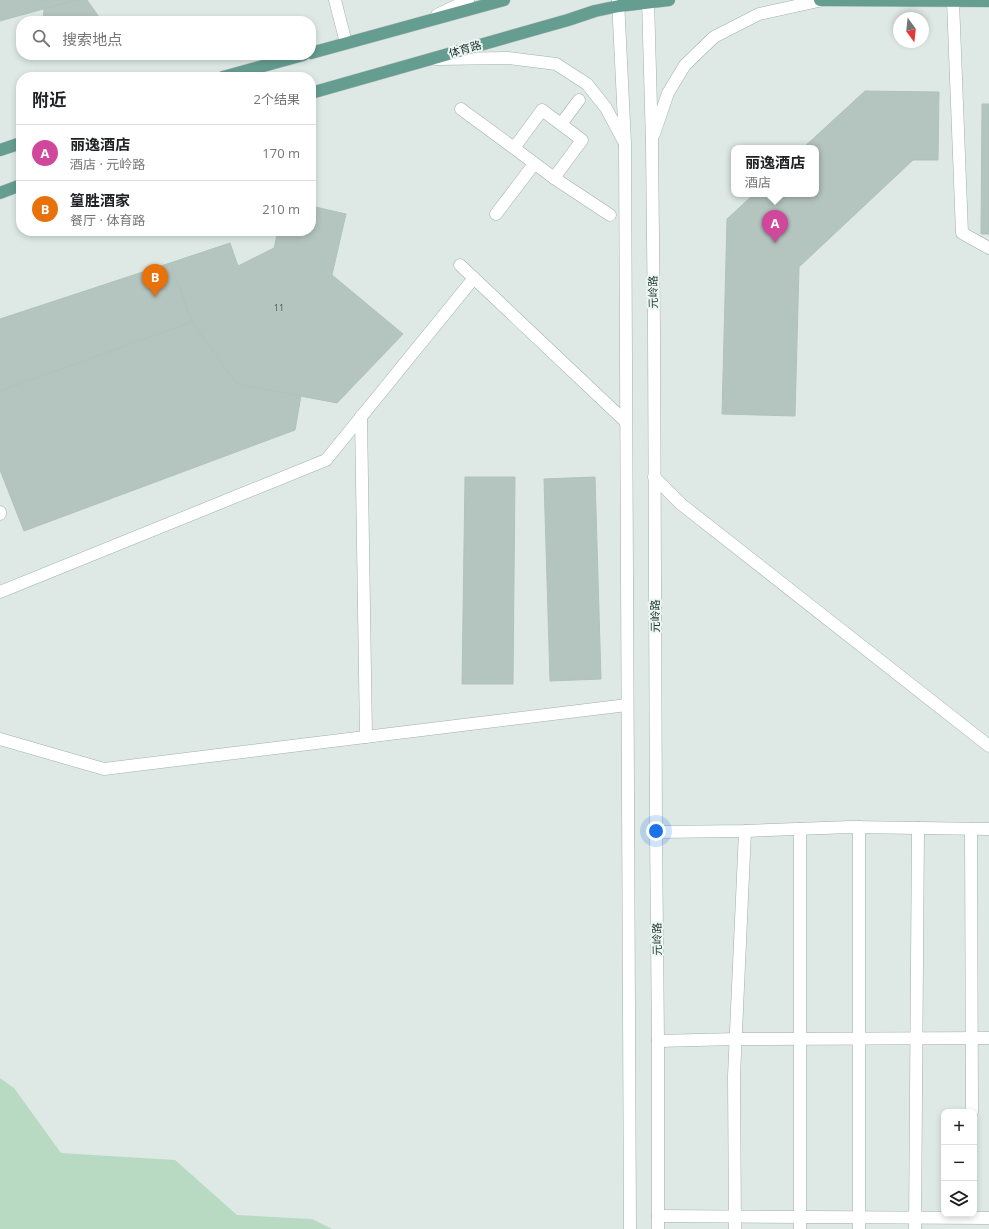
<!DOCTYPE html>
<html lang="zh">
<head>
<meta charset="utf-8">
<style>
  :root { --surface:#fff; --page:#f6f6f6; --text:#202124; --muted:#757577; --line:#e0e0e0; --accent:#7b4e3c }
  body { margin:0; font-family:"Open Sans","Noto Sans SC",sans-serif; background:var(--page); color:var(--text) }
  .controls { position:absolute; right:12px; bottom:12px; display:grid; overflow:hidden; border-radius:8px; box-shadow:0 2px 6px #0003 }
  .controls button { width:36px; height:36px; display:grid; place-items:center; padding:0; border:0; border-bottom:1px solid var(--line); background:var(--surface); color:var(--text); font:20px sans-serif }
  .compass { position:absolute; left:893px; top:12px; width:36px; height:36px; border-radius:50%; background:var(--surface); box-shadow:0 2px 6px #0003; rotate:165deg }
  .you { position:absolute; left:656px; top:831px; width:14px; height:14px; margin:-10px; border:3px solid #fff; border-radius:50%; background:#1a73e8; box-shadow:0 0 0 6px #1a73e833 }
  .badge { display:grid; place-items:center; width:26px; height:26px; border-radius:50%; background:var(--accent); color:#fff; font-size:13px; font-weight:700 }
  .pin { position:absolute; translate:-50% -33px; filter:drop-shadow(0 1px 2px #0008) }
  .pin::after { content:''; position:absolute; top:21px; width:14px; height:12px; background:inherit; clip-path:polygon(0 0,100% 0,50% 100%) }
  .popup { position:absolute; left:731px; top:145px; width:88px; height:52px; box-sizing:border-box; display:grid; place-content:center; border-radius:8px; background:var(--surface); filter:drop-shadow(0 1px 3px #0005); font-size:13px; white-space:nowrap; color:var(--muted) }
  .popup b { font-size:15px; color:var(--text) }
  .popup::after { content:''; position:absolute; left:50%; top:100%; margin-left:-8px; border:8px solid transparent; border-top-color:var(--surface) }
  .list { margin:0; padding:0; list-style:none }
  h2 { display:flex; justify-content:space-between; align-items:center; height:52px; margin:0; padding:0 16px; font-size:17px }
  h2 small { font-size:13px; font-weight:400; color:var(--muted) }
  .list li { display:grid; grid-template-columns:26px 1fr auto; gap:12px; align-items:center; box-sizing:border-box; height:56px; padding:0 16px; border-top:1px solid var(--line) }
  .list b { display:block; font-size:15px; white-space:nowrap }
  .list p { margin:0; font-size:13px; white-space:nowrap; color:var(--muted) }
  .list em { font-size:13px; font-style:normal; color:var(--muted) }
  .icon { flex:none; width:22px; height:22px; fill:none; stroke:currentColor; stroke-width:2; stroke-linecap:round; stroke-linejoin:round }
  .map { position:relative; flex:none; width:989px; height:1229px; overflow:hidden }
  .search { position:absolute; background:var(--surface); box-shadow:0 2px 6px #0003; left:16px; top:16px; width:300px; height:44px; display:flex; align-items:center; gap:10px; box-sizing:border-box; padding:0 14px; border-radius:16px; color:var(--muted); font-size:15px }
  .panel { position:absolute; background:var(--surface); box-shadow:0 2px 6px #0003; left:16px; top:72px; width:300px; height:164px; border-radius:16px }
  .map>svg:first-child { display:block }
  .green { fill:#b8dac2 }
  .building { fill:#b4c4be; stroke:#b1c2bc }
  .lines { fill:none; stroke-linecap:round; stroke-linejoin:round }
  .minor-casing { stroke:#a1b0ac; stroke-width:13 }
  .major-casing { stroke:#bcc3c2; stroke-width:13 }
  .minor { stroke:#fff; stroke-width:12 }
  .major { stroke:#659d91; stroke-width:12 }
  .labels { text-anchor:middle; stroke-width:4; stroke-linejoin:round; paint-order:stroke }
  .number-label { font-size:9px; fill:#455b56 }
  .street-label { font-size:11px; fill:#203833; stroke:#eef6f3 }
</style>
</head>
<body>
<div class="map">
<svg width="989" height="1229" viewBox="0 0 989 1229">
  <rect width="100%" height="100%" fill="#dee9e5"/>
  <path class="green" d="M0 1078 14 1088 61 1153 175 1160 237 1215 312 1219 332 1229H0Z"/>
  <g class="building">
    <path d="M0 0H76L0 21Z"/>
    <path d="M76 0H87L99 17 95 21H43L44 9Z"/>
    <path d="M865 91 939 92 938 160H913L799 267 795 416 722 414 727 219 754 194H816V148H803Z"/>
    <path d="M982 104H989V234H981Z"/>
    <path d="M311 206 346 214 332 275 403 334 337 403 237 384 192 322 170 263 230 243 238 266 274 248 278 231H311Z"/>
    <path d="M170 263 192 322 0 391V319Z"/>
    <path d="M192 322 237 384 301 396 295 430 24 531 0 470V391Z"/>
    <path d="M465 477H515L513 684H462Z"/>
    <path d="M595 477 601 679 550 681 544 479Z"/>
  </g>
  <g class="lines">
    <g class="minor-casing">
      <g id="minor">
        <path d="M335 0 346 43"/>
        <path d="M618 0 625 143 630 1229"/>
        <path d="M648 0 652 143 654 330 656 832 658 1041V1229"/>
        <path d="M953 1 962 233 989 248"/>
        <path d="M437 15 468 0"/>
        <path d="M436 59 508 58 556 64 587 84 606 108 623 140"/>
        <path d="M461 109 514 148"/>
        <path d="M542 110 582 140 554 178 514 148Z"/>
        <path d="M561 124 579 100"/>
        <path d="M654 134 668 93 685 65 714 37 759 14 823 0"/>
        <path d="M554 178 610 215"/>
        <path d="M496 214 534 164"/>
        <path d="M460 265 626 422"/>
        <path d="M361 416 366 737"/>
        <path d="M654 477 681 504 989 746"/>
        <path d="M0 512V514"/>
        <path d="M0 592 326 460 474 278"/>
        <path d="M0 739 104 769 627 705"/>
        <path d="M971 829 972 1112"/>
        <path d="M656 832 745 831 850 827 989 829"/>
        <path d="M658 1041 736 1039 989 1038"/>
        <path d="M658 1216 989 1218"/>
        <path d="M735 1229 734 1076 745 831"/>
        <path d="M800 1229V829"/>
        <path d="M859 1229V827"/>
        <path d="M915 1229 918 828"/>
      </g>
    </g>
    <g class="major-casing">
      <g id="major">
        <path d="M820 0 989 1"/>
        <path d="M311 53 504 0"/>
        <path d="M223 77 303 55"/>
        <path d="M311 93 568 20 595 11 619 6 669 0"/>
        <path d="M0 150 21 143"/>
        <path d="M0 193 21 185"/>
      </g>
    </g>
    <use href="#minor" class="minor"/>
    <use href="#major" class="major"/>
  </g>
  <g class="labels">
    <g class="number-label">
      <text x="279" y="311">11</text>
    </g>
    <g class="street-label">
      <text transform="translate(465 49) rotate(-16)" y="4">体育路</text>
      <text transform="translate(653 292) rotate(-91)" y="4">元岭路</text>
      <text transform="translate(655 616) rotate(-90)" y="4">元岭路</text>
      <text transform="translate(657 939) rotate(-91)" y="4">元岭路</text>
    </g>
  </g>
</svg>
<div class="controls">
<button>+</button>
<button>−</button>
<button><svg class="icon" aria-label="layers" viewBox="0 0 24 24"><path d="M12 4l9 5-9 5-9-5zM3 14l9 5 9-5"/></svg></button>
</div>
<svg class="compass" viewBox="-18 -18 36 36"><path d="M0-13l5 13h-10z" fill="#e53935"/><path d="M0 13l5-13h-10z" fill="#757577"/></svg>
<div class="you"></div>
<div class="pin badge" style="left:775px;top:243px;background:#d1479c">A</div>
<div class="popup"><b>丽逸酒店</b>酒店</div>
<div class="pin badge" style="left:155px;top:297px;background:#e8710a">B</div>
<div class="search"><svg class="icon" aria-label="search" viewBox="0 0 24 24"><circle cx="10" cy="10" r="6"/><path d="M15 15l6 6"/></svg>搜索地点</div>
<section class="panel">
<h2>附近<small>2个结果</small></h2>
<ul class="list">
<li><span class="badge" style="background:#d1479c">A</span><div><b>丽逸酒店</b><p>酒店 · 元岭路</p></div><em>170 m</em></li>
<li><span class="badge" style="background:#e8710a">B</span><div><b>篁胜酒家</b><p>餐厅 · 体育路</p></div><em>210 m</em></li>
</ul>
</section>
</div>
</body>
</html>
